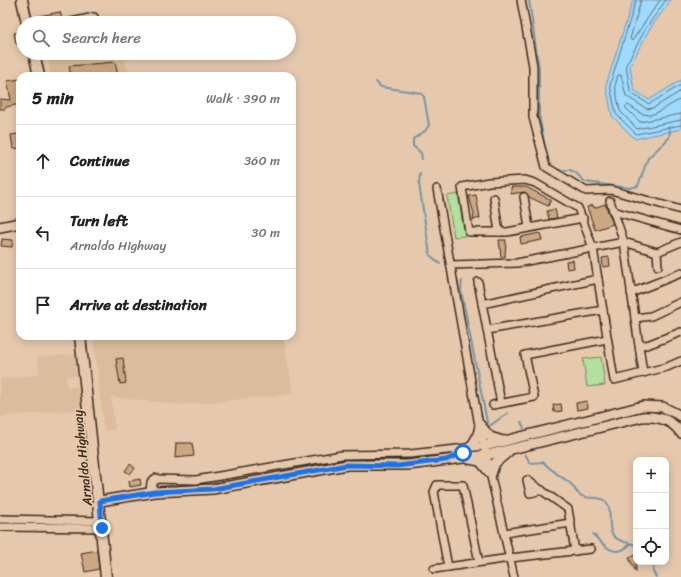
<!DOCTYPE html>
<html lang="en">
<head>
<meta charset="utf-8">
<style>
  :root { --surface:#fff; --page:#f2f2f2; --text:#222; --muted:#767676; --line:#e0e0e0 }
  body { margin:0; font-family:Sriracha,sans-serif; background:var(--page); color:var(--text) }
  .controls { position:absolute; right:12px; bottom:12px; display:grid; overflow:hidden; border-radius:8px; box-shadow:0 2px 10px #0003 }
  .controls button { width:36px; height:36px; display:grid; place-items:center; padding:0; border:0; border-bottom:1px solid var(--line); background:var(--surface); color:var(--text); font:20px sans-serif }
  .stop { position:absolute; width:12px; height:12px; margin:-9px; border:3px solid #1a73e8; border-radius:50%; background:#fff }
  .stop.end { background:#1a73e8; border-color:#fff; box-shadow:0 1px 4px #0008 }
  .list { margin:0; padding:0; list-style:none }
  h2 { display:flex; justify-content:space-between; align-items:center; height:52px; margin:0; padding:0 16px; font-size:17px }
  h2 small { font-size:13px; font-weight:400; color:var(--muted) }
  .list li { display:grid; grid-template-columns:26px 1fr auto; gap:12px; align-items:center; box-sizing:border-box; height:72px; padding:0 16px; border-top:1px solid var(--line) }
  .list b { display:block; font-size:15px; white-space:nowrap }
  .list p { margin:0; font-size:13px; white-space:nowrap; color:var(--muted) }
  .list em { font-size:13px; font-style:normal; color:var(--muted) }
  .icon { flex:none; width:22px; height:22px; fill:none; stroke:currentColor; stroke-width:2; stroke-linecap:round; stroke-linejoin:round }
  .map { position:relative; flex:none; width:681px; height:577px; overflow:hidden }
  .search { position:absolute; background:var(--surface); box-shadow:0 2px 10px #0003; left:16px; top:16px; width:280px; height:44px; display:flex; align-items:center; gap:10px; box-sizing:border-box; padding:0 14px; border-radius:22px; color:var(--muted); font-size:15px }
  .panel { position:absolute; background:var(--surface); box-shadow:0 2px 10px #0003; left:16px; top:72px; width:280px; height:268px; border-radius:12px }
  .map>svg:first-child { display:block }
  .built { fill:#dbbc9d }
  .green { fill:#b1e09f; stroke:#76855e }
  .water { fill:#9ddafe; stroke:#7694a4 }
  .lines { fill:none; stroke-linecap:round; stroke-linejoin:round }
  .shore { stroke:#627078; stroke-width:1 }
  .stream { stroke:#7694a4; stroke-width:2 }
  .building { fill:#cda780; stroke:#3b2a1e }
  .minor-casing { stroke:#3b2a1e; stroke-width:10 }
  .tertiary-casing { stroke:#3b2a1e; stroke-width:12 }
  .secondary-casing { stroke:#3b2a1e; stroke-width:13 }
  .minor { stroke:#e6c9ad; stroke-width:7 }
  .tertiary { stroke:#e6c9ad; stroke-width:9 }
  .secondary { stroke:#e6c9ad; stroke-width:10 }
  .route { stroke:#1a73e8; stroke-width:5 }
  .labels { text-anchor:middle; stroke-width:3.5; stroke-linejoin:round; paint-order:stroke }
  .street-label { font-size:13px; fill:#3b2a1e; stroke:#e6c9ad }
</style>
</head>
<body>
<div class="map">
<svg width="681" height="577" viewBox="0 0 681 577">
  <rect width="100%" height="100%" fill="#e6c9ad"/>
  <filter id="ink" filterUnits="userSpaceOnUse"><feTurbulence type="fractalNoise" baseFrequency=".025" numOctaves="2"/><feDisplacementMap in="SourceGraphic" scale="8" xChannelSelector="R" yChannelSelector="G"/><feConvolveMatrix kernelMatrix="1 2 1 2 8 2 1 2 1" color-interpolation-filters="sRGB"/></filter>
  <g filter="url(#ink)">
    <g class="built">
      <path d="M47 53H123L129 76H51Z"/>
      <path d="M93 336H283L293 392 289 394 266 397 183 405 111 397 115 430H104Z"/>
      <path d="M75 354 77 375 66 377 67 387H78L81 410 0 417V379L39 374 38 357Z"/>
    </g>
    <g class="green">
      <path d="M458 194 465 236 454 237 447 196Z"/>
      <path d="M601 357 605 385 587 387 583 359Z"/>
    </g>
    <path class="water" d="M633 0H671L649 30 630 66 634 90 649 100 681 80V129L635 139 612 116 606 85Z"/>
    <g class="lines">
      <g class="shore">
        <path d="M636 0 610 85 616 114 636 134 681 125"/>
        <path d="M641 0 630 39 632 41 660 0"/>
        <path d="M666 0 646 28 626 65 630 91 632 94 649 104 681 85"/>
        <path d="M681 91 653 108 647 109 626 96 621 75H618L615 86 620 111 637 129 681 120"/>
        <path d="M681 99 656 113 650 115 642 114 628 105 625 107 640 122 681 114"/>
      </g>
      <g class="stream">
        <path d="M529 0 539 69V115L548 162 553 168"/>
        <path d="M376 82 381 87 421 93 424 97 429 125 425 131 413 139V146L421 153 422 159"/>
        <path d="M556 170H570L576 173 585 182 630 188 638 186 648 158 669 138 670 130"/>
        <path d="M420 173 419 184 430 255 440 264"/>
        <path d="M462 281 461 290 488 427 508 413"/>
        <path d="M521 422 524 428"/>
        <path d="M525 454 530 463 543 462C552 471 560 476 570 483 575 487 575 493 582 496 589 500 599 495 605 501 615 511 604 529 616 538 621 542 630 543 636 545"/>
        <path d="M593 534C603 545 616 560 630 544"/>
        <path d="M654 562 653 572 656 577"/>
      </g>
    </g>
    <g class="building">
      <path d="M60 12 62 19 48 21 49 23H40L39 16Z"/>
      <path d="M19 32 21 43 16 44 14 33Z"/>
      <path d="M115 62 118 76H71L69 66Z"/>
      <path d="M20 79V104L6 107 5 109H0V99L11 100 7 81Z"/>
      <path d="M18 134 20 148 13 149 11 135Z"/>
      <path d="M511 187H526L551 200 548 206 529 197 525 192 511 194Z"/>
      <path d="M476 195 480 218 473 220 474 214 469 196Z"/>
      <path d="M605 204 613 224 595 230 587 207 593 205 594 208Z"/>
      <path d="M555 209 557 218 549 219 547 211Z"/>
      <path d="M540 233 542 240 521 244 520 237Z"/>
      <path d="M2 239 13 240 12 247 1 246Z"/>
      <path d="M499 240H506L505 257H501Z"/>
      <path d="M609 257 610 266 603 267 602 258Z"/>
      <path d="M573 260 574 268 567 269 566 261Z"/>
      <path d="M123 358 126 383 120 384 116 359Z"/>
      <path d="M587 401 588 408 577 410 576 403Z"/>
      <path d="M561 404 562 411 554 412 553 405Z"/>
      <path d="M176 443H192L194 456 175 458Z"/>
      <path d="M130 464 135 468 130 474 125 471Z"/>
      <path d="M140 479 141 485 130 487 129 481Z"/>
      <path d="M97 550 99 569 85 572 81 553Z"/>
      <path d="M636 555V572L629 558Z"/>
    </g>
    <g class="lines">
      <g class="minor-casing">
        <g id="minor">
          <path d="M521 0 533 66V117L546 167 586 191 611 190 681 210"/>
          <path d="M67 23 94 17 95 23"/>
          <path d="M437 189 478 420 514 577"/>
          <path d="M524 197 529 227"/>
          <path d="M494 198 499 232"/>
          <path d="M610 201 624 242 643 373"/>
          <path d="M613 211 681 230"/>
          <path d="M583 218 507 232H469L462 187 489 182 525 180 535 183 578 208 593 248 614 380 667 367 681 361"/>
          <path d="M657 252 658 266"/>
          <path d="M451 265 517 263 624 242 657 252 681 242"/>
          <path d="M478 282 501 403"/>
          <path d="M631 293 681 273"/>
          <path d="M482 304 598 279"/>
          <path d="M635 318 651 316 681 302"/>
          <path d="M487 330 603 310"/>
          <path d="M639 344 647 345 681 332"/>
          <path d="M493 405 534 397 525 355 607 339"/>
          <path d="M156 479 196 480 342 455 410 454 485 446"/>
          <path d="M542 490 530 493 527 480 568 509 575 551"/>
          <path d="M0 519 102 521"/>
          <path d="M0 527 102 528"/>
          <path d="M504 533 571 523"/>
          <path d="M448 567 434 492 437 485H463L479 562"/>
          <path d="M434 569 510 558 591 549"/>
        </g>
      </g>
      <g class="tertiary-casing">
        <g id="tertiary">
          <path d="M0 227 20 223"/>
          <path d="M480 425 490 437 503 441"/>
          <path d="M485 446 643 406 663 407 681 416"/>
          <path d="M454 458C469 452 478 442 480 425"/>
          <path d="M469 459 480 461 491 474"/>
          <path d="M491 474 495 463 508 452"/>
          <path d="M151 492 152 482 156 479"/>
          <path d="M100 501 155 492 213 489 347 465H408L487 455 642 417C657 416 672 420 681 433"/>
        </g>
      </g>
      <g class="secondary-casing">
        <g id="secondary">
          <path d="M22 0 27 23"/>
          <path d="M34 53 39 76"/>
          <path d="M80 336 106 577"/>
        </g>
      </g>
      <use href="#minor" class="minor"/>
      <use href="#tertiary" class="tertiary"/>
      <use href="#secondary" class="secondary"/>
    </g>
  </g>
  <g class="lines" filter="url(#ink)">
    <path class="route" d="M102 528 100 501 155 492 213 489 347 465 397 466 446 460 463 453"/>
  </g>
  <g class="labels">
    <g class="street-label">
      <text transform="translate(82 458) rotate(-96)" y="5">Arnaldo Highway</text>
    </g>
  </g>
</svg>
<div class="controls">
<button>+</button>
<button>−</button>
<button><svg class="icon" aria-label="locate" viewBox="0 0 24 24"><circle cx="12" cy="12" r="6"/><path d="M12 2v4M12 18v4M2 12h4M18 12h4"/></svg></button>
</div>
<div class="stop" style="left:463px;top:453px"></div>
<div class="stop end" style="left:102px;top:528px"></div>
<div class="search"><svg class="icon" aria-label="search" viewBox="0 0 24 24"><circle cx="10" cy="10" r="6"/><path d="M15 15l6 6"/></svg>Search here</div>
<section class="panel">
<h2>5 min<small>Walk · 390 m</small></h2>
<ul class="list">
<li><svg class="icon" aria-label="ahead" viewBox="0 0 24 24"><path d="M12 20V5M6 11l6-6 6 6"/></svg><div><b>Continue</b></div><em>360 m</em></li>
<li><svg class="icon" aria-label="left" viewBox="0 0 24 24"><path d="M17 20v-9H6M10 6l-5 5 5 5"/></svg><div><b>Turn left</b><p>Arnaldo Highway</p></div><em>30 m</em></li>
<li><svg class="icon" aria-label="arrive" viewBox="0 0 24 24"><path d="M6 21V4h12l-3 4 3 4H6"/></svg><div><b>Arrive at destination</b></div></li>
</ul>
</section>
</div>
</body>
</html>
